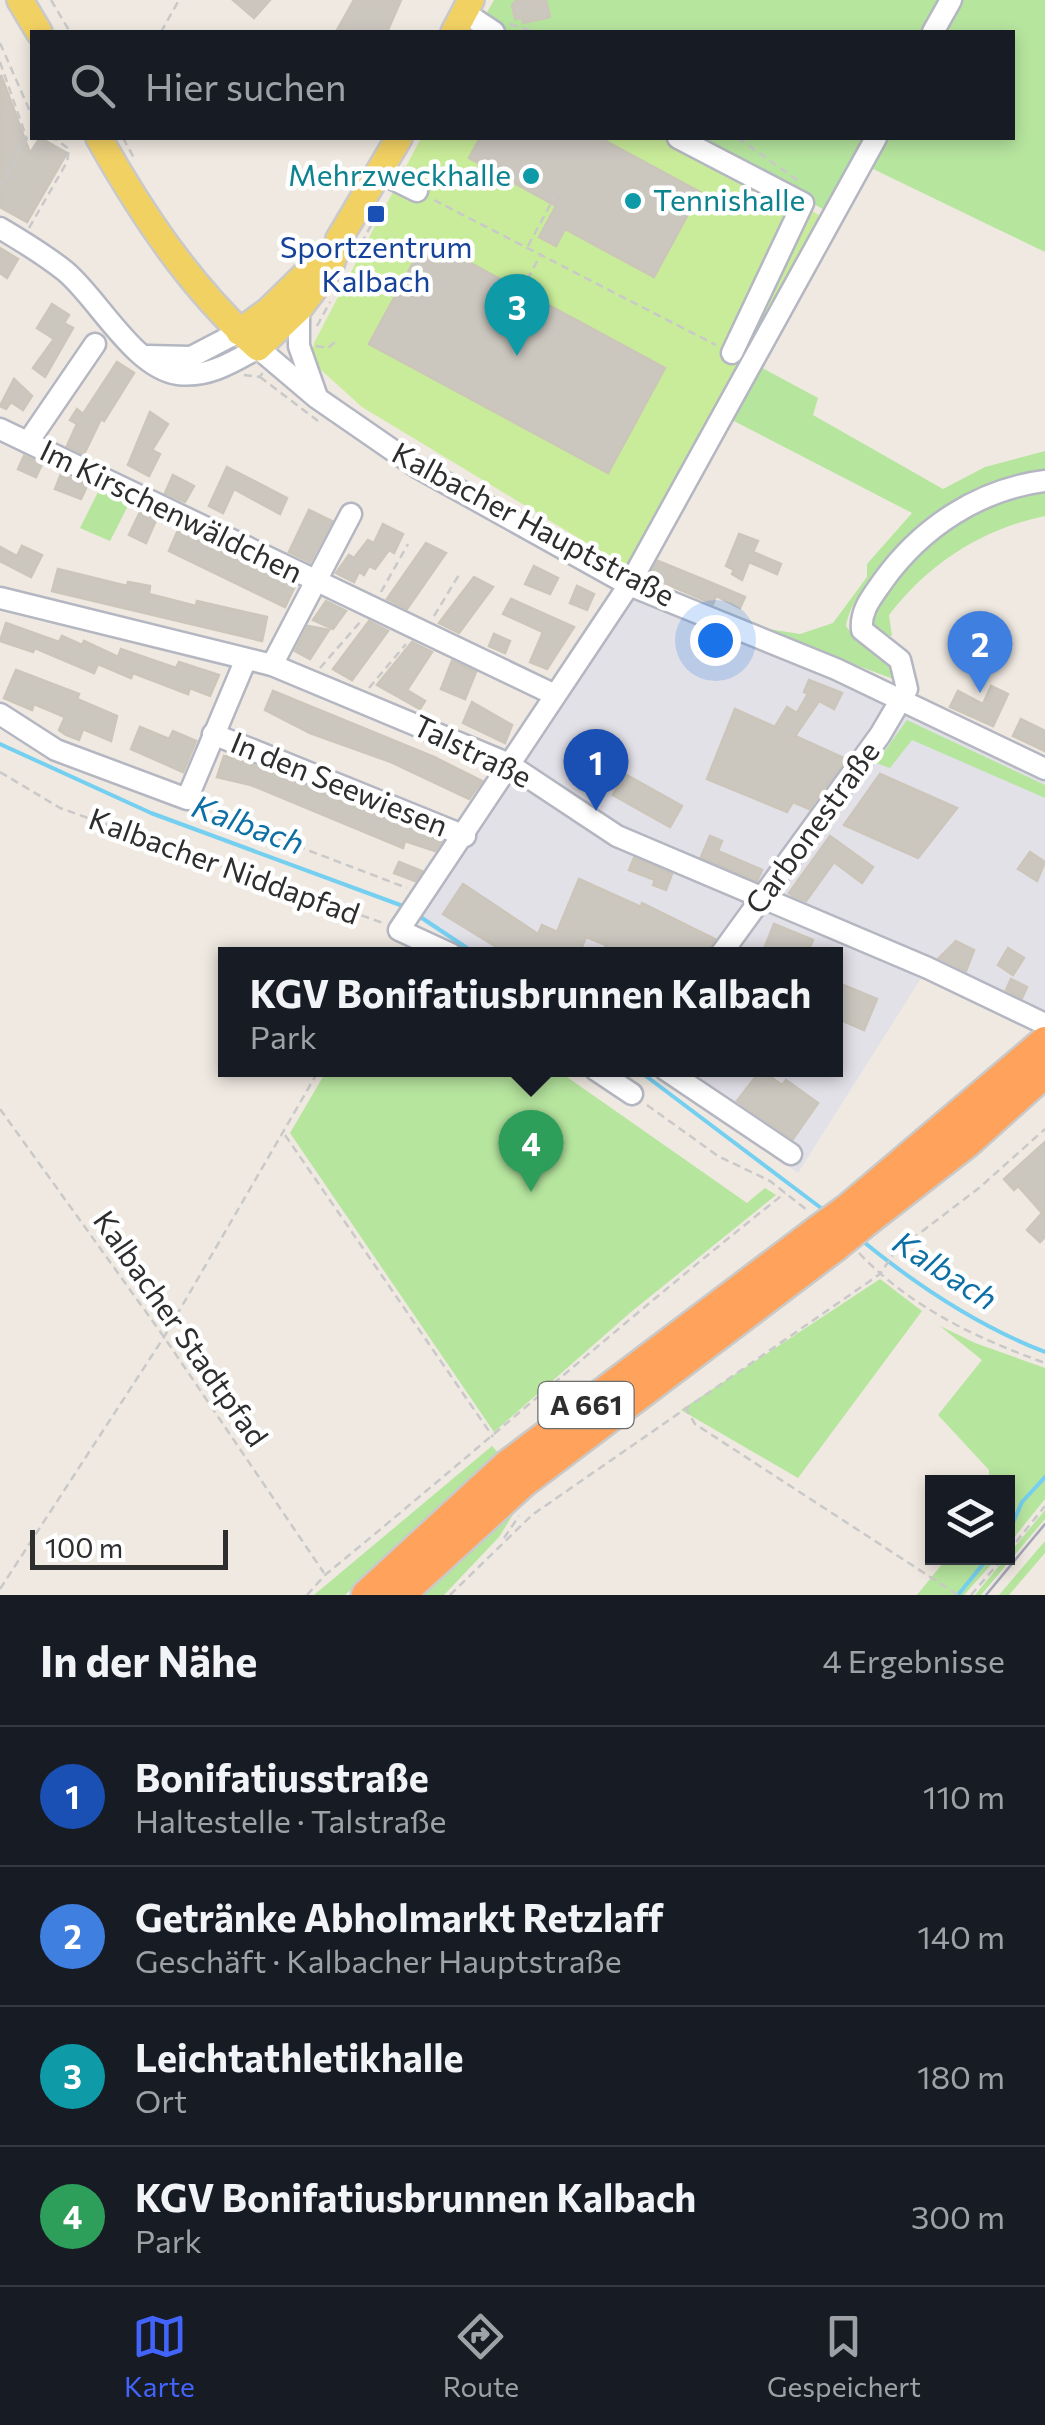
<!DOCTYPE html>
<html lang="de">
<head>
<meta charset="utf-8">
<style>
  :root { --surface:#171b24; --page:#242831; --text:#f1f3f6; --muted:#9ea1a6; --line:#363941; --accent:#4264fb }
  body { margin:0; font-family:Commissioner,sans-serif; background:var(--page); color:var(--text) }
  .controls { position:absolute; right:30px; bottom:30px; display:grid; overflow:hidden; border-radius:0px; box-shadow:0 5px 15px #0003 }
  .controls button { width:90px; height:90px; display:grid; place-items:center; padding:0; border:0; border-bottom:2px solid var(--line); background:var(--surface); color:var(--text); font:50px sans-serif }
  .scale { position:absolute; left:30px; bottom:25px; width:198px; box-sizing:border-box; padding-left:10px; border:5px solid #2e2e2e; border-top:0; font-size:28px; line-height:35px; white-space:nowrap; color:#2e2e2e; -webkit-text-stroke:8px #fff; paint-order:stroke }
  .you { position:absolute; left:715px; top:640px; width:35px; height:35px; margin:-25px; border:8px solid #fff; border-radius:50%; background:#1a73e8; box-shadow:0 0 0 15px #1a73e833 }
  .badge { display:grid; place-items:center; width:65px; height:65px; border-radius:50%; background:var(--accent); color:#fff; font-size:32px; font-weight:700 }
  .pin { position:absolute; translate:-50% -82px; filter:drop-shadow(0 2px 5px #0008) }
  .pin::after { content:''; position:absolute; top:52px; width:35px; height:30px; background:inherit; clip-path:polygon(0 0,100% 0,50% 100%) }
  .popup { position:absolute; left:218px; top:947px; width:625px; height:130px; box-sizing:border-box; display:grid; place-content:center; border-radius:0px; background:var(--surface); filter:drop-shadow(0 2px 8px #0005); font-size:32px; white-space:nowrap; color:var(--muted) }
  .popup b { font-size:38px; color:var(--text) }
  .popup::after { content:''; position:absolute; left:50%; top:100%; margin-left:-20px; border:20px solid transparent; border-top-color:var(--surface) }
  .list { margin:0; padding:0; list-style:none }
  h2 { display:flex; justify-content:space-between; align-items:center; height:130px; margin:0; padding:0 40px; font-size:42px }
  h2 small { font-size:32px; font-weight:400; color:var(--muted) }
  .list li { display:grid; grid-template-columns:65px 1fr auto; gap:30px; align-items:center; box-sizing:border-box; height:140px; padding:0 40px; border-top:2px solid var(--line) }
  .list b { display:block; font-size:38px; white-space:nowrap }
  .list p { margin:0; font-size:32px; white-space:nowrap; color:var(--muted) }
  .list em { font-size:32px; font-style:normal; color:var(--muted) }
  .icon { flex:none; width:55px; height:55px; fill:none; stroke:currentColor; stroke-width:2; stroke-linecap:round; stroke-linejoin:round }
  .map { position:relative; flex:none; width:1045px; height:1595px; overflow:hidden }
  .search { position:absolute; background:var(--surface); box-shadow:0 5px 15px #0003; left:30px; right:30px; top:30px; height:110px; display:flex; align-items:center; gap:25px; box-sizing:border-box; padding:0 35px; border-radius:0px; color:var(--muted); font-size:38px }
  .sheet { height:690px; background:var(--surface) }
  nav { display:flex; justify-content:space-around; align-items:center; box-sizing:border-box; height:140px; border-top:2px solid var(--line); background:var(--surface); font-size:28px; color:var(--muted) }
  nav a { display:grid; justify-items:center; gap:5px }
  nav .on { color:var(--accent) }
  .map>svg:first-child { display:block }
  .industrial { fill:#e3e1e8 }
  .green { fill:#b6e59e }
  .pitch { fill:#c9ec9a }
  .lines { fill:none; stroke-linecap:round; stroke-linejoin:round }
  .stream { stroke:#75cff0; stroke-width:4 }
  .building { fill:#cbc7bf; stroke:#cbc5ba; stroke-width:2.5 }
  .minor-casing { stroke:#b4b7c1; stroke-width:25 }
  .major-casing { stroke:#c9c9c9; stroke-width:30 }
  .highway-casing { stroke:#c9c9c9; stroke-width:35 }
  .path { stroke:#c9c9c9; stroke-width:2.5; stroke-dasharray:8 5; stroke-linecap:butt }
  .minor { stroke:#fff; stroke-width:20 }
  .major { stroke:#f2d163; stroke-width:25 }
  .highway { stroke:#ffa35c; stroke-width:30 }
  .tram { stroke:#a3a6b8; stroke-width:2.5 }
  .highway-bridge-casing { stroke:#c9c9c9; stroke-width:35; stroke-linecap:butt }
  .highway-bridge { stroke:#ffa35c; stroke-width:30 }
  .culture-dot { fill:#0f9aa8; stroke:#fff; stroke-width:4 }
  .transit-dot { fill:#1a4fb4; stroke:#fff; stroke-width:4 }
  .labels { text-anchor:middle; stroke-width:9; stroke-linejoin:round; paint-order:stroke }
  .shield { fill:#fff; stroke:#6d6d6d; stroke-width:2.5 }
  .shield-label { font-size:28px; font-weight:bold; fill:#2e2e2e }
  .culture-label { font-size:30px; fill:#0d838f; stroke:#fff; text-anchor:end }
  .transit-label { font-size:30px; fill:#164399; stroke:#fff }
  .street-label { font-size:30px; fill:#2e2e2e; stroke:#fff }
  .water-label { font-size:32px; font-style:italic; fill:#0d6fa3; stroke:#fff }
</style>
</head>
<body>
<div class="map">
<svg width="1045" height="1595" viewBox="0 0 1045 1595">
  <rect width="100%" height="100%" fill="#efe9e1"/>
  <path class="industrial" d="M632 596 902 699 1045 769V1017L923 975 798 1173 644 1070H836V954H471L415 917Z"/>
  <g class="green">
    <path d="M494 0H1045V252L867 166 838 217 689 138H1012V32H507L485 16Z"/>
    <path d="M759 366 818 398 813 415 943 489 985 467 1045 451V476L1035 478C979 509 858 558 846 626L854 637 893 659 896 680 755 627 800 634 833 623 867 577V564L912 513 730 419Z"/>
    <path d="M101 486 131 500 110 541 80 528Z"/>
    <path d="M1045 491V516C982 529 928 564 889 615L892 636 870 632C871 604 882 594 901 574 946 524 980 507 1045 491Z"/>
    <path d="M907 720 1045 785V798L912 740 890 768 876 763Z"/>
    <path d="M327 1070H557L747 1203 765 1188 776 1195 631 1312 494 1432 290 1133Z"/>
    <path d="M880 1279 922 1311 798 1478 681 1410Z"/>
    <path d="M940 1326 975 1343 1045 1368V1499L1008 1545V1482H989V1470L938 1415 982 1360Z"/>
    <path d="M492 1446 499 1454 345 1595H314Z"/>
    <path d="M519 1505 499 1537 444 1595H421Z"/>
    <path d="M1045 1510V1519L981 1595H975Z"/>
    <path d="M1045 1541V1553L1009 1595H999Z"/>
    <path d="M947 1558H997L964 1595H917Z"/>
  </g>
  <path class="pitch" d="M421 138H681L828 220 633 571 362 407 310 360 314 343Z"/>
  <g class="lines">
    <g class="stream">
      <path d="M0 744 151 813 403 906"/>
      <path d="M416 914 476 954"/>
      <path d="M638 1070 825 1211"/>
      <path d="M860 1239C916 1285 978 1326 1045 1352"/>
      <path d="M1008 1534 1022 1502 1045 1477"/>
      <path d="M958 1595 988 1558"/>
    </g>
  </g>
  <g class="building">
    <path d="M233 0H270L254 18Z"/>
    <path d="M354 0H401L387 32H336Z"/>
    <path d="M517 0H546L550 17 523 23 522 18 515 19 512 5Z"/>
    <path d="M1 75 30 153 40 138 67 153 27 222 0 207Z"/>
    <path d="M480 138H600L700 192 654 277 565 229 556 246 539 237 556 206 469 158Z"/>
    <path d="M426 239 665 368 608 473 369 344Z"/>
    <path d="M0 248 18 259 7 278 0 273Z"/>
    <path d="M52 304 69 315 64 323 73 328 45 377 33 368 54 339 37 328Z"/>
    <path d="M117 362 134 373 104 421 101 419 84 454 67 446 77 424 70 420 77 409 83 414Z"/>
    <path d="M14 379 32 396 23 410 11 402 6 409 0 406Z"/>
    <path d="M150 412 168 424 152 450 160 454 149 476 128 465Z"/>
    <path d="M24 456 42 464 36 477 18 469Z"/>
    <path d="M227 467 287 498 280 514 234 489 223 513 209 506Z"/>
    <path d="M61 474 87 486 81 499 55 489Z"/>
    <path d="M173 475 194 486 185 502 165 493Z"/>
    <path d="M309 510 332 521 310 562 289 552Z"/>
    <path d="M140 512 156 520 146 543 129 535Z"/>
    <path d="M383 524 403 534 394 553 389 550 375 569 369 566 364 575 359 572 354 582 336 573 349 555 354 558 368 540 374 543Z"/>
    <path d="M178 530 295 586 285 607 169 551Z"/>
    <path d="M739 534 758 541 753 552 781 564 777 574 749 562 742 580 732 574 734 570 726 566Z"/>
    <path d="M426 543 446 553 407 609 387 599Z"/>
    <path d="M22 546 42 555 31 577 0 561V547L17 556Z"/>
    <path d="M658 561 707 581 745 597 740 608 716 596 713 604 655 579 652 571Z"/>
    <path d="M534 566 558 578 550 594 525 584Z"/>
    <path d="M58 569 127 586 128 582 150 586 149 594 196 606 197 601 267 617 262 641 52 591Z"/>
    <path d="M474 577 493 587 459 633 439 623Z"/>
    <path d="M577 586 594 594 587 610 570 603Z"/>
    <path d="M511 599 574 627 547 669 530 662 543 632 503 614Z"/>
    <path d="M326 601 346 611 333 629 313 620Z"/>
    <path d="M369 621 388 631 352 680 333 669Z"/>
    <path d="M6 623 59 642 62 636 82 645 84 641 118 657 121 649 176 668 179 662 219 675 210 696 190 688 188 694 133 673 131 678 98 664 94 673 35 648 33 652 0 641Z"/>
    <path d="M308 626 329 630 310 659 295 651Z"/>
    <path d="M494 634 510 641 505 653 489 646Z"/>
    <path d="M412 642 432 652 407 690 425 701 420 709 377 685Z"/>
    <path d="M452 661 476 672 465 699 441 689Z"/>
    <path d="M16 670 79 694 77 699 117 716 111 741 83 729 79 740 66 735 59 730 65 717 34 704 32 710 4 698Z"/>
    <path d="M809 680 842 693 834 709 819 701 795 736 846 759 809 809 793 802 787 812 707 779 735 709 775 727 787 707 797 713 808 694 804 692Z"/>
    <path d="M991 686 1008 694 993 726 950 707 958 691 983 704Z"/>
    <path d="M273 691 434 757 482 781 469 799 391 762 310 733 265 710Z"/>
    <path d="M472 702 512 725 505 743 463 723Z"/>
    <path d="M1021 719 1045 731V751L1013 736Z"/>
    <path d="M140 727 169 739 173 731 196 741 183 772 131 749Z"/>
    <path d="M224 756 235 758 442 841 435 851 405 841 403 848 251 785 217 777Z"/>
    <path d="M625 774 682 806 670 827 613 795Z"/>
    <path d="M880 774 957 808 918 858 844 825Z"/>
    <path d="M710 836 722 841 718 851 762 870 757 881 701 857Z"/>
    <path d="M830 836 873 867 862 883 834 862 806 901 793 896 789 893Z"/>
    <path d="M1030 852 1045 862 1037 881 1018 869Z"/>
    <path d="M634 858 672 874 666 890 653 885 655 880 629 870Z"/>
    <path d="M399 862 422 871 415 881 394 873Z"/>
    <path d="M579 879 641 907 642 903 715 939 708 954H602L606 945 586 937 579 954H508L443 914 463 884 538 934 542 925 557 932Z"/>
    <path d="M774 924 813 940 807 954H762Z"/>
    <path d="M956 941 974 950 966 971 939 958Z"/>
    <path d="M1008 948 1024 958 1013 975 998 965Z"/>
    <path d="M1011 979 1027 987 1022 998 1006 990Z"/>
    <path d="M836 982 877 999 864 1030 836 1018Z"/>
    <path d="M761 1070 782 1085 786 1080 818 1103 793 1139 737 1101Z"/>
    <path d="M1045 1142V1237L1040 1242 1027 1230 1042 1213 1018 1186 1014 1190 1004 1179Z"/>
  </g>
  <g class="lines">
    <g class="minor-casing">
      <g id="minor">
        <path d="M464 12 494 32"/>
        <path d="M933 32 951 0"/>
        <path d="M678 138 803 203 732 353"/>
        <path d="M379 172 417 191"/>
        <path d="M0 228C22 241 45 255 65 271 97 297 134 368 178 374 208 378 233 362 258 348L317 398 417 467 629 585 836 669 1045 769"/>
        <path d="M299 309V346L317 397"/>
        <path d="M148 356 191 357 239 332"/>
        <path d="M0 429 555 695"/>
        <path d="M28 442 95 344"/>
        <path d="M0 598 272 665 507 763 617 836 928 968 1045 1024"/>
        <path d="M272 665 351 514"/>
        <path d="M0 714 56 750 187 799 246 659"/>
        <path d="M213 734 465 836"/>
        <path d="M451 954 399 930 629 585 876 138"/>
        <path d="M721 954 880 735 907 689 900 660 862 630C860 610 872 597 883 581 921 528 979 489 1045 481"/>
        <path d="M596 1070 632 1094"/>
        <path d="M666 1070 791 1154"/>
      </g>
    </g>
    <g class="major-casing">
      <g id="major">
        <path d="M20 0 39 32"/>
        <path d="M454 32 471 0"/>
        <path d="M99 138C143 216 191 288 258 348L299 309 330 268 339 239 399 138"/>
        <path d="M239 332 269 310 316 264"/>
      </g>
    </g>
    <g class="highway-casing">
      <g id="highway">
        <path d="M847 1210 1045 1042"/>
        <path d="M862 1224 966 1143 1045 1072"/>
        <path d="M367 1595 507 1466 818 1231"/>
        <path d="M399 1595 523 1482 835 1246"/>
      </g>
    </g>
    <g class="path">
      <path d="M51 0 70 32"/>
      <path d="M510 24 535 32"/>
      <path d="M161 32 179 0"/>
      <path d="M0 43 32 116"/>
      <path d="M0 62 27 139 0 186"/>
      <path d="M123 138 134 158"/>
      <path d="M738 138 800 182"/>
      <path d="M434 200 716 345"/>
      <path d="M29 228 67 162 69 149 54 138"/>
      <path d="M528 246 555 196"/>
      <path d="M355 255 375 218"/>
      <path d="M521 291 540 256"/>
      <path d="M317 326 330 302"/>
      <path d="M316 346 328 348 335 342"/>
      <path d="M244 375 260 377 263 372"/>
      <path d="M260 377 318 421"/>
      <path d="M381 592 408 544"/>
      <path d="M434 616 460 573"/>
      <path d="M320 668 361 621"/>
      <path d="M369 688 406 644"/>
      <path d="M0 772 60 808 383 923"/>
      <path d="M200 809 407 888"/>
      <path d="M385 954 392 943"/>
      <path d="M647 1105 718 1156 770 1181 807 1210"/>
      <path d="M0 1109 164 1337 324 1573"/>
      <path d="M285 1135 493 1437"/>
      <path d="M859 1253C912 1308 974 1337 1045 1363"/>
      <path d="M685 1407 695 1424 958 1595"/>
      <path d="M504 1538 519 1516"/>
      <path d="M1008 1552 1045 1506"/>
      <path d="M0 1589 164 1337 319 1070"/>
      <path d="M307 1595 325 1575C479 1449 628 1317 785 1193"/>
      <path d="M450 1595 532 1515 880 1274 895 1252 979 1188 1045 1129"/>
      <path d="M971 1595 1003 1558"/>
    </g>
    <use href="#minor" class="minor"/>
    <use href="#major" class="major"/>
    <use href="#highway" class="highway"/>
    <path class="tram" d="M986 1595 1045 1524"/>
    <g class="highway-bridge-casing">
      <g id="highway-bridge">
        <path d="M818 1231 847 1210"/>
        <path d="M835 1246 862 1224"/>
      </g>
    </g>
    <use href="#highway-bridge" class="highway-bridge"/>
  </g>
  <g class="culture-dot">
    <circle cx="531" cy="176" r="10"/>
    <circle cx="633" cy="201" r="10"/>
  </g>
  <rect class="transit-dot" x="366" y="204" width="20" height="20" rx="5"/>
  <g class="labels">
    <rect class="shield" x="538.5" y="1382" width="95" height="46" rx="8"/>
    <g class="shield-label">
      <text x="586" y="1415">A 661</text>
    </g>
    <g class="culture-label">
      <text x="511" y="186">Mehrzweckhalle</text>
      <text x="653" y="211" text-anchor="start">Tennishalle</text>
    </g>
    <g class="transit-label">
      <text x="376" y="258">Sportzentrum<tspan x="376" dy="34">Kalbach</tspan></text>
    </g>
    <g class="street-label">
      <text transform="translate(171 512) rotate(26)" y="10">Im Kirschenwäldchen</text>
      <text transform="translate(533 525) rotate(28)" y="10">Kalbacher Hauptstraße</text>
      <text transform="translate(472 752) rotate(26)" y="10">Talstraße</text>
      <text transform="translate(339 785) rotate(22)" y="10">In den Seewiesen</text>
      <text transform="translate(813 828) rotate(-54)" y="10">Carbonestraße</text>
      <text transform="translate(224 867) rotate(20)" y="10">Kalbacher Niddapfad</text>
      <text transform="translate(180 1329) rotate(55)" y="10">Kalbacher Stadtpfad</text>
    </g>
    <g class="water-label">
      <text transform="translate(248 825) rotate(20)" y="11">Kalbach</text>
      <text transform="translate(945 1271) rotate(33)" y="11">Kalbach</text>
    </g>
  </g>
</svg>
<div class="controls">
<button><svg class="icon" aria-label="layers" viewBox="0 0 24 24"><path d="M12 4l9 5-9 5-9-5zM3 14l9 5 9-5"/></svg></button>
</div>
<div class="scale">100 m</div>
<div class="you"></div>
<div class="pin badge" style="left:596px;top:811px;background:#1a4fb4">1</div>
<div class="pin badge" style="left:980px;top:693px;background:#3f7fe0">2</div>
<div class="pin badge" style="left:517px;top:356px;background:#0f9aa8">3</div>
<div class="pin badge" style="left:531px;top:1192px;background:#2e9e5b">4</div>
<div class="popup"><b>KGV Bonifatiusbrunnen Kalbach</b>Park</div>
<div class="search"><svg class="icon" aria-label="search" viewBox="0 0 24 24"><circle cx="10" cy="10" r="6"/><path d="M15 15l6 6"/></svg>Hier suchen</div>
</div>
<section class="sheet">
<h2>In der Nähe<small>4 Ergebnisse</small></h2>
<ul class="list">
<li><span class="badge" style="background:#1a4fb4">1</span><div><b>Bonifatiusstraße</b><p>Haltestelle · Talstraße</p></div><em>110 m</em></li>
<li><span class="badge" style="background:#3f7fe0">2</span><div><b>Getränke Abholmarkt Retzlaff</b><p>Geschäft · Kalbacher Hauptstraße</p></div><em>140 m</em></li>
<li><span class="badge" style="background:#0f9aa8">3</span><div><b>Leichtathletikhalle</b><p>Ort</p></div><em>180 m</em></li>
<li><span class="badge" style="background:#2e9e5b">4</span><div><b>KGV Bonifatiusbrunnen Kalbach</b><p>Park</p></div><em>300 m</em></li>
</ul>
</section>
<nav>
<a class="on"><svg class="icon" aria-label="map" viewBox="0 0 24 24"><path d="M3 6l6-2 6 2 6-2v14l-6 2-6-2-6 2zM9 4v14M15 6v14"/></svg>Karte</a>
<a><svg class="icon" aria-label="directions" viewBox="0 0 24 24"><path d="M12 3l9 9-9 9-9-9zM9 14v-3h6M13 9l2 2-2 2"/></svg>Route</a>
<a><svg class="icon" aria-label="saved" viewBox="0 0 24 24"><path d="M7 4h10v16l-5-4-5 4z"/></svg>Gespeichert</a>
</nav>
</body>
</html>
